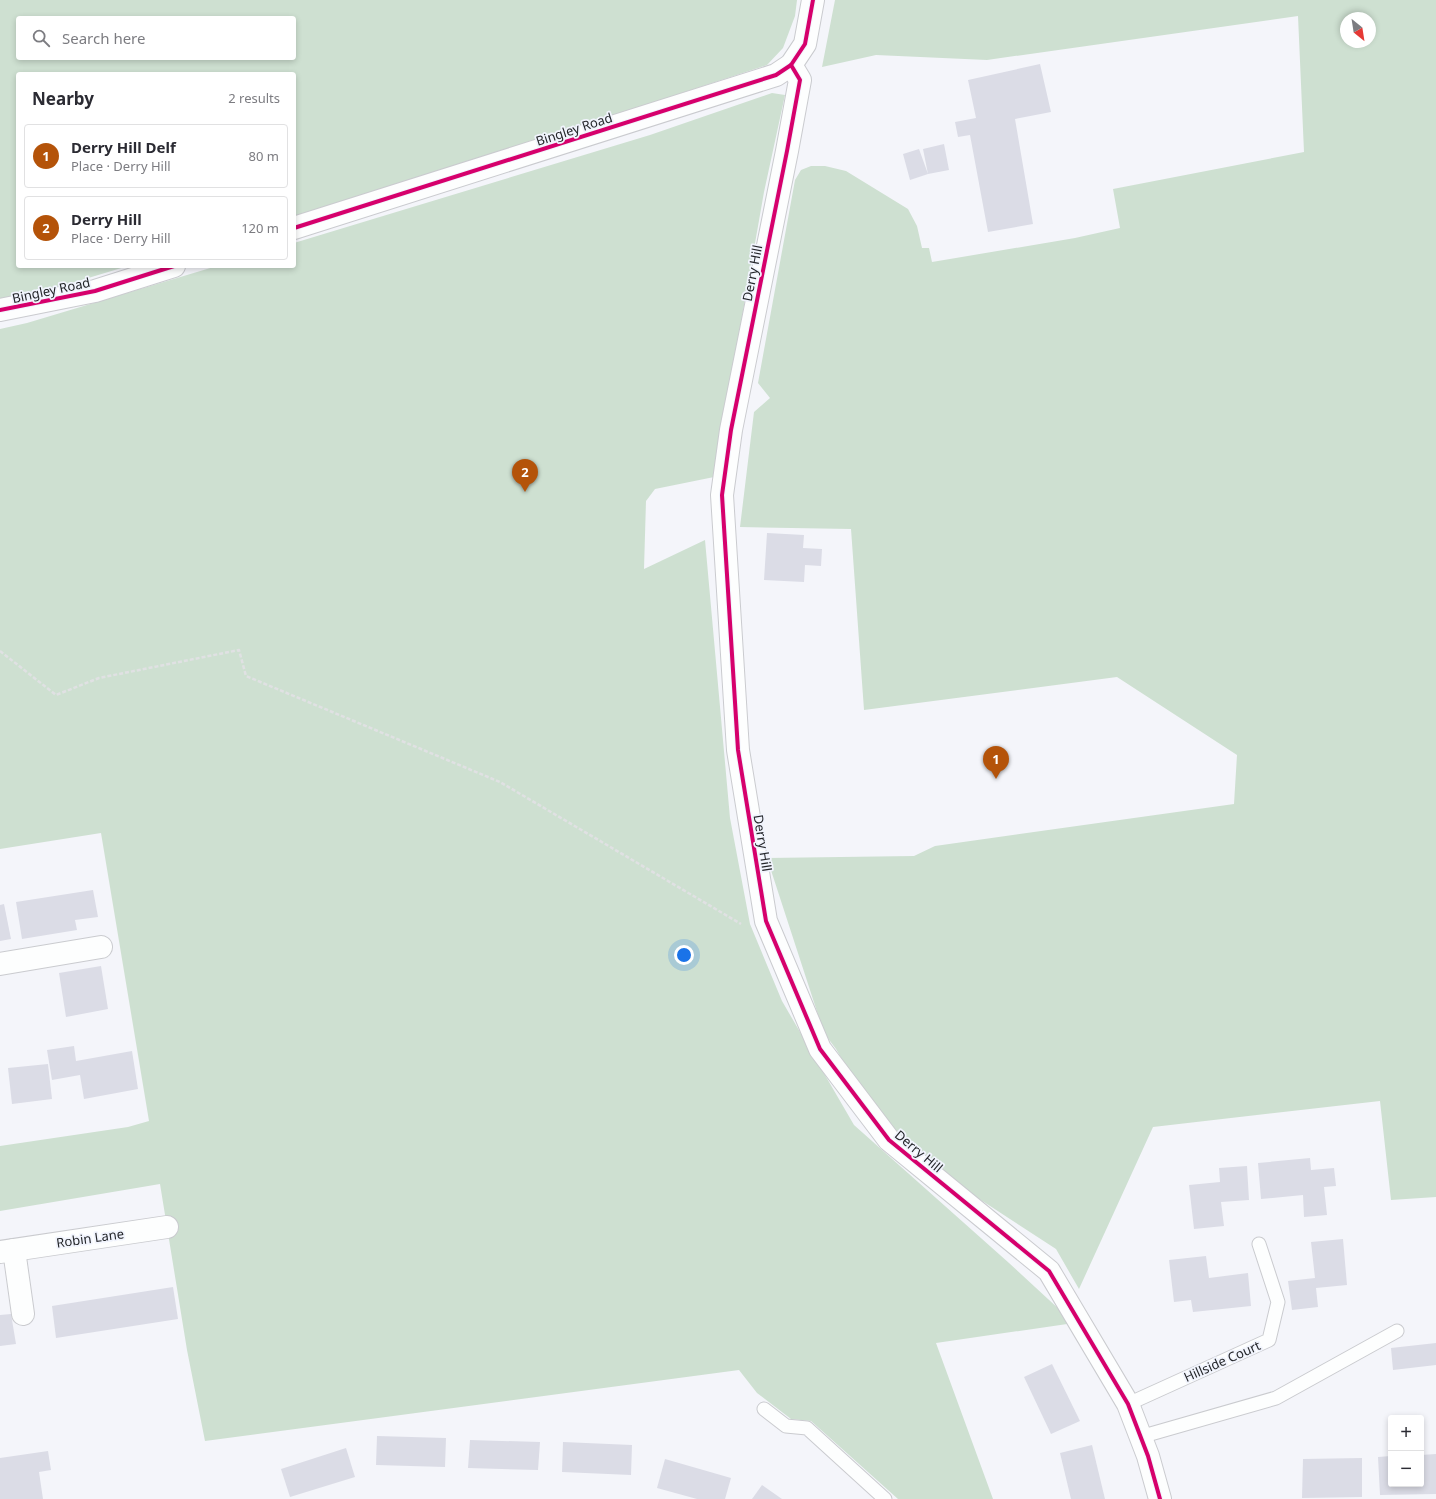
<!DOCTYPE html>
<html lang="en">
<head>
<meta charset="utf-8">
<style>
  :root { --surface:#fff; --page:#f7f7f7; --text:#2b2b33; --muted:#7c7c81; --line:#e1e1e2; --accent:#b45309 }
  body { margin:0; font-family:"Noto Sans",sans-serif; background:var(--page); color:var(--text) }
  .controls { position:absolute; right:12px; bottom:12px; display:grid; overflow:hidden; border-radius:4px; box-shadow:0 2px 6px #0003 }
  .controls button { width:36px; height:36px; display:grid; place-items:center; padding:0; border:0; border-bottom:1px solid var(--line); background:var(--surface); color:var(--text); font:20px sans-serif }
  .compass { position:absolute; left:1340px; top:12px; width:36px; height:36px; border-radius:50%; background:var(--surface); box-shadow:0 2px 6px #0003; rotate:150deg }
  .you { position:absolute; left:684px; top:955px; width:14px; height:14px; margin:-10px; border:3px solid #fff; border-radius:50%; background:#1a73e8; box-shadow:0 0 0 6px #1a73e833 }
  .badge { display:grid; place-items:center; width:26px; height:26px; border-radius:50%; background:var(--accent); color:#fff; font-size:13px; font-weight:700 }
  .pin { position:absolute; translate:-50% -33px; filter:drop-shadow(0 1px 2px #0008) }
  .pin::after { content:''; position:absolute; top:21px; width:14px; height:12px; background:inherit; clip-path:polygon(0 0,100% 0,50% 100%) }
  .list { margin:0; padding:0; list-style:none }
  h2 { display:flex; justify-content:space-between; align-items:center; height:52px; margin:0; padding:0 16px; font-size:17px }
  h2 small { font-size:13px; font-weight:400; color:var(--muted) }
  .list li { display:grid; grid-template-columns:26px 1fr auto; gap:12px; align-items:center; box-sizing:border-box; height:64px; margin:0 8px 8px; padding:0 8px; border:1px solid var(--line); border-radius:4px }
  .list b { display:block; font-size:15px; white-space:nowrap }
  .list p { margin:0; font-size:13px; white-space:nowrap; color:var(--muted) }
  .list em { font-size:13px; font-style:normal; color:var(--muted) }
  .icon { flex:none; width:22px; height:22px; fill:none; stroke:currentColor; stroke-width:2; stroke-linecap:round; stroke-linejoin:round }
  .map { position:relative; flex:none; width:1436px; height:1499px; overflow:hidden }
  .search { position:absolute; background:var(--surface); box-shadow:0 2px 6px #0003; left:16px; top:16px; width:280px; height:44px; display:flex; align-items:center; gap:10px; box-sizing:border-box; padding:0 14px; border-radius:4px; color:var(--muted); font-size:15px }
  .panel { position:absolute; background:var(--surface); box-shadow:0 2px 6px #0003; left:16px; top:72px; width:280px; height:196px; border-radius:4px }
  .map>svg:first-child { display:block }
  .green { fill:#cee0d1; fill-rule:evenodd }
  .building { fill:#dbdce6 }
  .lines { fill:none; stroke-linecap:round; stroke-linejoin:round }
  .lane-casing { stroke:#cacbcf; stroke-width:15 }
  .street-casing { stroke:#cacbcf; stroke-width:24 }
  .secondary-casing { stroke:#cacbcf; stroke-width:24 }
  .path { stroke:#e0e1e3; stroke-width:2.5; stroke-dasharray:4 2; stroke-linecap:butt }
  .lane { stroke:#fdfefe; stroke-width:13 }
  .street { stroke:#fdfefe; stroke-width:22 }
  .secondary { stroke:#fdfefe; stroke-width:22 }
  .cycleway-casing { stroke:#f1f4fd; stroke-width:6 }
  .cycleway { stroke:#d6006c; stroke-width:4 }
  .labels { text-anchor:middle; stroke-width:3.5; stroke-linejoin:round; paint-order:stroke }
  .street-label { font-size:13px; fill:#24262a; stroke:#f1f4fd }
</style>
</head>
<body>
<div class="map">
<svg width="1436" height="1499" viewBox="0 0 1436 1499">
  <rect width="100%" height="100%" fill="#f4f5fa"/>
  <g class="green">
    <path d="M0 0H797L795 16 783 48 767 65 426 177 294 216V74H18V266H128L32 295 0 302ZM18 18H294V58H18Z"/>
    <path d="M835 0H1436V1197L1391 1200 1380 1101 1153 1127 1079 1289 1056 1249 889 1140 836 1049 824 1033 767 858 914 856 935 846 1234 804 1237 755 1117 677 864 710 851 529 740 527 754 412 770 398 758 383 795 180 801 170 811 166H825L846 171 908 209 917 226 922 248H929L932 262 1075 238 1120 228 1113 189 1304 152 1298 16 987 60 876 55 822 67ZM1346 18H1370V42H1346Z"/>
    <path d="M772 93 785 95 764 192 728 397 719 476 655 489 646 501 644 569 705 540 730 818 750 924 782 1001 854 1125 1009 1263 1074 1323 936 1343 993 1499H898L811 1421 791 1419 757 1393 739 1370 205 1441 187 1350 160 1184 0 1211V1146L128 1127 149 1121 101 833 0 849V329L27 323 217 266H294V243L650 135Z"/>
  </g>
  <g class="building">
    <path d="M1040 64 1051 112 1015 119 1033 224 988 232 970 135 958 137 955 122 976 118 968 80Z"/>
    <path d="M944 144 949 170 928 174 910 180 903 154 919 149 928 174 923 149Z"/>
    <path d="M767 533 804 535 803 548 822 549 821 566 805 565 804 582 764 580Z"/>
    <path d="M93 890 98 917 75 920 77 930 22 939 16 902Z"/>
    <path d="M4 904 11 939 0 941V905Z"/>
    <path d="M101 966 108 1009 66 1017 59 973Z"/>
    <path d="M74 1046 76 1061 132 1051 138 1089 84 1099 80 1075 52 1080 47 1050Z"/>
    <path d="M48 1064 52 1099 12 1104 8 1068Z"/>
    <path d="M1310 1158 1311 1170 1334 1168 1336 1186 1324 1187 1327 1215 1304 1217 1303 1195 1261 1199 1258 1163Z"/>
    <path d="M1247 1166 1249 1200 1221 1202 1224 1226 1194 1229 1189 1185 1220 1182 1219 1168Z"/>
    <path d="M1343 1239 1347 1285 1316 1288 1318 1307 1292 1310 1288 1281 1315 1278 1311 1242Z"/>
    <path d="M1206 1256 1209 1278 1248 1273 1251 1306 1193 1312 1191 1300 1174 1302 1169 1260Z"/>
    <path d="M173 1287 178 1319 56 1338 52 1306Z"/>
    <path d="M11 1314 16 1344 0 1346V1315Z"/>
    <path d="M1436 1343V1365L1393 1370 1391 1348Z"/>
    <path d="M1052 1364 1080 1421 1051 1434 1024 1377Z"/>
    <path d="M377 1436 446 1438 445 1467 376 1465Z"/>
    <path d="M470 1440 540 1442 538 1470 468 1468Z"/>
    <path d="M563 1442 632 1445 631 1475 562 1472Z"/>
    <path d="M1092 1445 1105 1499H1071L1060 1453Z"/>
    <path d="M346 1448 355 1477 290 1497 281 1469Z"/>
    <path d="M48 1451 51 1470 39 1472 43 1499H0V1458Z"/>
    <path d="M1436 1454V1494L1380 1495 1378 1457 1391 1456V1484H1421V1455Z"/>
    <path d="M1362 1458V1497L1302 1498 1303 1459Z"/>
    <path d="M665 1459 731 1478 725 1499H697L657 1488Z"/>
    <path d="M762 1485 782 1499H752Z"/>
  </g>
  <g class="lines">
    <g class="lane-casing">
      <g id="lane">
        <path d="M1128 1404 1269 1340 1278 1302 1259 1244"/>
        <path d="M764 1409 786 1426 807 1428 885 1499"/>
        <path d="M1140 1437 1276 1398 1397 1331"/>
      </g>
    </g>
    <g class="street-casing">
      <g id="street">
        <path d="M0 964 101 947"/>
        <path d="M14 1250 23 1314"/>
        <path d="M0 1252 167 1227"/>
      </g>
    </g>
    <g class="secondary-casing">
      <g id="secondary">
        <path d="M791 65 800 80 787 151 731 430 722 495 738 750 766 921 820 1049 889 1140 1049 1271 1128 1404 1148 1456 1160 1499"/>
        <path d="M294 228 776 75 791 65 805 44 813 0"/>
        <path d="M0 310 95 291 174 266"/>
      </g>
    </g>
    <path class="path" d="M0 651 56 695 99 678 239 650 246 676 500 782 741 924"/>
    <use href="#lane" class="lane"/>
    <use href="#street" class="street"/>
    <use href="#secondary" class="secondary"/>
    <g class="cycleway-casing">
      <g id="cycleway">
        <path d="M791 65 800 80 787 151 731 430 722 495 738 750 766 921 820 1049 889 1140 1049 1271 1128 1404 1148 1456 1160 1499"/>
        <path d="M294 228 776 75 791 65 805 44 813 0"/>
        <path d="M0 310 95 291 174 266"/>
      </g>
    </g>
    <use href="#cycleway" class="cycleway"/>
  </g>
  <g class="labels">
    <g class="street-label">
      <text transform="translate(574 129) rotate(-18)" y="5">Bingley Road</text>
      <text transform="translate(752 273) rotate(-79)" y="5">Derry Hill</text>
      <text transform="translate(51 290) rotate(-12)" y="5">Bingley Road</text>
      <text transform="translate(763 843) rotate(81)" y="5">Derry Hill</text>
      <text transform="translate(919 1151) rotate(40)" y="5">Derry Hill</text>
      <text transform="translate(90 1238) rotate(-8)" y="5">Robin Lane</text>
      <text transform="translate(1222 1361) rotate(-24)" y="5">Hillside Court</text>
    </g>
  </g>
</svg>
<div class="controls">
<button>+</button>
<button>−</button>
</div>
<svg class="compass" viewBox="-18 -18 36 36"><path d="M0-13l5 13h-10z" fill="#e53935"/><path d="M0 13l5-13h-10z" fill="#7c7c81"/></svg>
<div class="you"></div>
<div class="pin badge" style="left:996px;top:779px">1</div>
<div class="pin badge" style="left:525px;top:492px">2</div>
<div class="search"><svg class="icon" aria-label="search" viewBox="0 0 24 24"><circle cx="10" cy="10" r="6"/><path d="M15 15l6 6"/></svg>Search here</div>
<section class="panel">
<h2>Nearby<small>2 results</small></h2>
<ul class="list">
<li><span class="badge">1</span><div><b>Derry Hill Delf</b><p>Place · Derry Hill</p></div><em>80 m</em></li>
<li><span class="badge">2</span><div><b>Derry Hill</b><p>Place · Derry Hill</p></div><em>120 m</em></li>
</ul>
</section>
</div>
</body>
</html>
